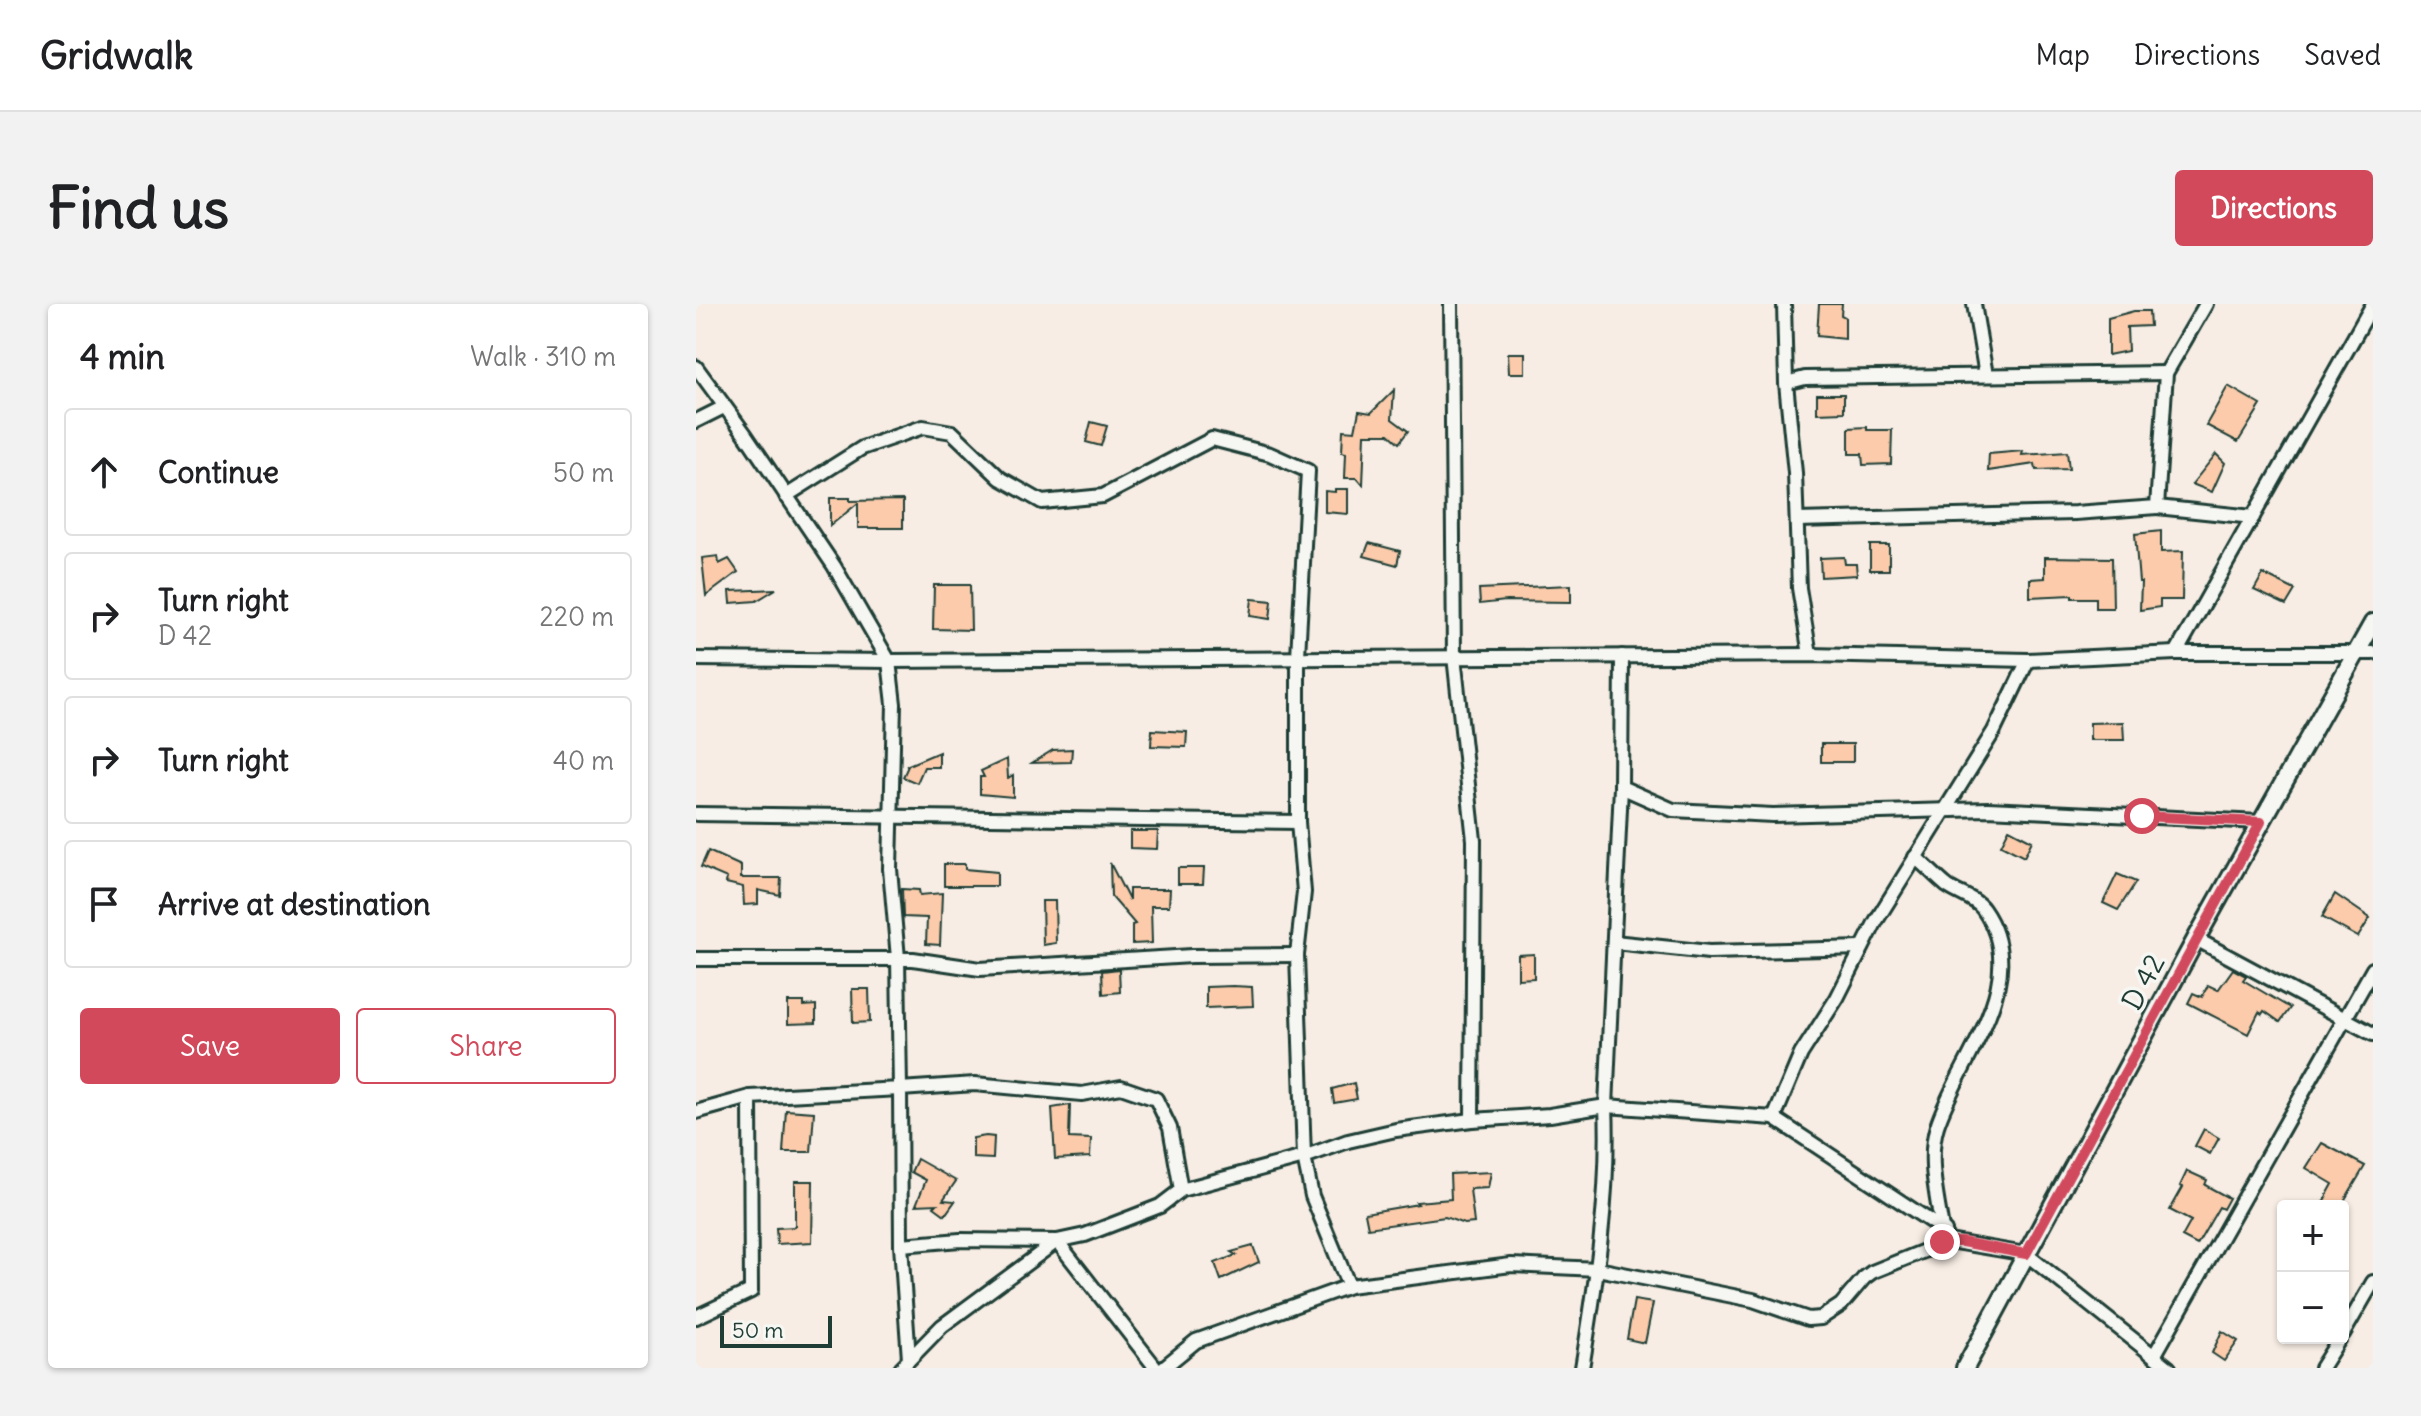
<!DOCTYPE html>
<html lang="en">
<head>
<meta charset="utf-8">
<style>
  :root { --surface:#fff; --page:#f2f2f2; --text:#202124; --muted:#757577; --line:#e0e0e0; --accent:#d1495b }
  body { margin:0; font-family:Delius,sans-serif; background:var(--page); color:var(--text) }
  .controls { position:absolute; right:24px; bottom:24px; display:grid; overflow:hidden; border-radius:8px; box-shadow:0 2px 6px #0004 }
  .controls button { width:72px; height:72px; display:grid; place-items:center; padding:0; border:0; border-bottom:2px solid var(--line); background:var(--surface); color:var(--text); font:40px sans-serif }
  .scale { position:absolute; left:24px; bottom:20px; width:112px; box-sizing:border-box; padding-left:8px; border:4px solid #1f3d34; border-top:0; font-size:22px; line-height:28px; white-space:nowrap; color:#1f3d34; -webkit-text-stroke:6px #f6f6f2; paint-order:stroke }
  .stop { position:absolute; width:24px; height:24px; margin:-18px; border:6px solid #d1495b; border-radius:50%; background:#fff }
  .stop.end { background:#d1495b; border-color:#fff; box-shadow:0 2px 8px #0008 }
  .list { margin:0; padding:0; list-style:none }
  h2 { display:flex; justify-content:space-between; align-items:center; height:104px; margin:0; padding:0 32px; font-size:34px }
  h2 small { font-size:26px; font-weight:400; color:var(--muted) }
  .list li { display:grid; grid-template-columns:52px 1fr auto; gap:24px; align-items:center; box-sizing:border-box; height:128px; margin:0 16px 16px; padding:0 16px; border:2px solid var(--line); border-radius:8px }
  .list b { display:block; font-size:30px; white-space:nowrap }
  .list p { margin:0; font-size:26px; white-space:nowrap; color:var(--muted) }
  .list em { font-size:26px; font-style:normal; color:var(--muted) }
  .actions { display:flex; gap:16px; padding:24px 32px }
  .actions a { flex:1; padding:18px 0; border:2px solid var(--accent); border-radius:8px; text-align:center; font-size:28px; color:var(--accent) }
  .actions .main { background:var(--accent); color:#fff }
  .icon { flex:none; width:44px; height:44px; fill:none; stroke:currentColor; stroke-width:2; stroke-linecap:round; stroke-linejoin:round }
  .map { position:relative; flex:none; width:1677px; height:1064px; overflow:hidden; border-radius:8px }
  header { display:flex; align-items:center; gap:48px; box-sizing:border-box; height:112px; padding:0 40px; background:var(--surface); border-bottom:2px solid var(--line) }
  header strong { font-size:38px }
  nav { display:flex; gap:44px; margin-inline-start:auto; font-size:28px }
  .intro { display:flex; align-items:center; justify-content:space-between; box-sizing:border-box; height:192px; padding:0 48px }
  h1 { margin:0; font-size:56px }
  .button { padding:20px 36px; border-radius:8px; background:var(--accent); color:#fff; font-size:28px; font-weight:700 }
  main { display:flex; gap:48px; padding:0 48px }
  aside { flex:1; background:var(--surface); border-radius:8px; box-shadow:0 2px 6px #0004 }
  .map>svg:first-child { display:block }
  .building { fill:#fbcbab; stroke:#1f3d34; stroke-width:2 }
  .lines { fill:none; stroke-linecap:round; stroke-linejoin:round }
  .minor-casing { stroke:#1f3d34; stroke-width:18 }
  .tertiary-casing { stroke:#1f3d34; stroke-width:22 }
  .minor { stroke:#f6f6f2; stroke-width:12 }
  .tertiary { stroke:#f6f6f2; stroke-width:16 }
  .route { stroke:#d1495b; stroke-width:10 }
  .labels { text-anchor:middle; stroke-width:7; stroke-linejoin:round; paint-order:stroke }
  .street-label { font-size:28px; fill:#1f3d34; stroke:#f6f6f2 }
</style>
</head>
<body>
<header>
<strong>Gridwalk</strong>
<nav><a>Map</a><a>Directions</a><a>Saved</a></nav>
</header>
<div class="intro"><h1>Find us</h1><a class="button">Directions</a></div>
<main>
<aside>
<h2>4 min<small>Walk · 310 m</small></h2>
<ul class="list">
<li><svg class="icon" aria-label="ahead" viewBox="0 0 24 24"><path d="M12 20V5M6 11l6-6 6 6"/></svg><div><b>Continue</b></div><em>50 m</em></li>
<li><svg class="icon" aria-label="right" viewBox="0 0 24 24"><path d="M7 20v-9h11M14 6l5 5-5 5"/></svg><div><b>Turn right</b><p>D 42</p></div><em>220 m</em></li>
<li><svg class="icon" aria-label="right" viewBox="0 0 24 24"><path d="M7 20v-9h11M14 6l5 5-5 5"/></svg><div><b>Turn right</b></div><em>40 m</em></li>
<li><svg class="icon" aria-label="arrive" viewBox="0 0 24 24"><path d="M6 21V4h12l-3 4 3 4H6"/></svg><div><b>Arrive at destination</b></div></li>
</ul>
<div class="actions"><a class="main">Save</a><a>Share</a></div>
</aside>
<div class="map">
<svg width="1677" height="1064" viewBox="0 0 1677 1064">
  <rect width="100%" height="100%" fill="#f7ede4"/>
  <filter id="ink" filterUnits="userSpaceOnUse"><feTurbulence type="fractalNoise" baseFrequency=".0125" numOctaves="2"/><feDisplacementMap in="SourceGraphic" scale="16" xChannelSelector="R" yChannelSelector="G"/><feConvolveMatrix kernelMatrix="1 2 1 2 8 2 1 2 1" color-interpolation-filters="sRGB"/></filter>
  <g filter="url(#ink)">
    <g class="building">
      <path d="M1123 0H1146L1145 11 1149 13V35L1121 32Z"/>
      <path d="M1438 7H1453L1454 22 1431 23 1432 47 1412 51V14Z"/>
      <path d="M812 49H829V69H813Z"/>
      <path d="M1532 82 1565 101 1542 138 1510 121Z"/>
      <path d="M698 86 696 115 712 127 703 139 693 130H669L667 181 661 174H649L650 149 646 148 647 126 659 127 663 107 675 109Z"/>
      <path d="M1121 90H1148V108L1121 109Z"/>
      <path d="M395 118 411 122 405 142 390 138Z"/>
      <path d="M1171 123V126H1196L1195 160 1167 161 1166 150H1153V124Z"/>
      <path d="M1327 147 1326 151 1371 148 1373 165 1340 166 1339 160 1292 167 1293 150Z"/>
      <path d="M1520 150 1529 159 1516 188 1496 180Z"/>
      <path d="M639 185H652V210L629 208V187L639 188Z"/>
      <path d="M134 194H154V197L207 196V224H162V199L134 222Z"/>
      <path d="M1465 227V248L1487 247 1486 296H1464V303L1444 306 1445 278H1443L1439 230Z"/>
      <path d="M673 239 704 247 701 261 668 252Z"/>
      <rect x="1174" y="241" width="19" height="25"/>
      <path d="M22 252 23 260 33 255 42 268 10 292 6 254Z"/>
      <path d="M1148 253 1149 260H1160L1161 271 1125 273 1124 254Z"/>
      <path d="M1349 253 1416 254 1417 304H1400V294H1376V291L1334 293V275L1349 274Z"/>
      <path d="M1567 270 1599 286 1590 301 1558 286Z"/>
      <path d="M238 281H274L275 326 237 325Z"/>
      <path d="M875 281V298L810 297 784 300 783 285Z"/>
      <path d="M80 285 60 297 35 299 34 287Z"/>
      <path d="M556 295 576 297 574 315 554 312Z"/>
      <path d="M1427 418 1428 436H1394V419Z"/>
      <path d="M456 426 491 428 490 443 455 442Z"/>
      <rect x="1125" y="440" width="32" height="18"/>
      <path d="M376 445 375 458 336 459 357 446Z"/>
      <path d="M243 448V463H228L221 479 207 473 212 462H210Z"/>
      <path d="M311 455 312 474 317 471V493L284 490V473H288L285 467Z"/>
      <path d="M1313 525 1336 537 1328 553 1305 541Z"/>
      <path d="M434 527H462L461 545 434 544Z"/>
      <path d="M12 547 45 562V574H85L84 591 62 586V600L48 601 47 583 30 579 31 574 5 563Z"/>
      <path d="M414 559 433 596V585H474L473 602H455L456 639 436 640V621L439 620 415 592Z"/>
      <path d="M248 560H269V565L301 568V582H248Z"/>
      <path d="M482 564H508L507 580H482Z"/>
      <path d="M1421 570 1440 578 1422 606 1407 599Z"/>
      <path d="M206 585 223 586 224 591 246 589 244 641 230 640 231 614 207 613Z"/>
      <path d="M1639 590 1674 614 1662 633 1626 613Z"/>
      <path d="M346 597H359L360 639 347 641Z"/>
      <path d="M838 650V674L822 675V651Z"/>
      <path d="M423 665 424 688 407 690 406 667Z"/>
      <path d="M1537 665 1550 672 1547 676 1594 704 1584 718 1568 707 1566 710 1563 708 1552 730 1492 699 1497 689 1506 693 1512 681 1522 686Z"/>
      <path d="M537 682 556 683 557 702 510 704V683Z"/>
      <path d="M156 685H173L174 718 157 719Z"/>
      <path d="M92 698H108V702L120 701V719L92 720Z"/>
      <path d="M658 779 661 795 638 799 636 785Z"/>
      <path d="M374 801 373 834 395 835 394 853 359 855 356 804Z"/>
      <path d="M90 806 118 808 115 848H87Z"/>
      <path d="M1508 825 1523 834 1514 850 1499 842Z"/>
      <path d="M290 832 298 833 297 855 277 854V834Z"/>
      <path d="M1626 839 1669 862 1645 902H1625L1637 880 1610 864Z"/>
      <path d="M221 855 260 877 247 896 259 897 249 911 238 903 241 900 220 901 230 876 215 868Z"/>
      <path d="M1491 867 1511 876 1509 881 1533 894 1527 905 1523 903 1501 941 1486 933 1495 917 1474 906 1487 883 1484 882Z"/>
      <path d="M795 868 792 884 774 885 778 919 768 920 749 913 672 924 669 909 722 900 720 898 755 895 754 870Z"/>
      <path d="M99 877H117L116 938 81 940 80 924 99 923Z"/>
      <path d="M557 942 563 958 525 976 519 959 540 951 535 948Z"/>
      <path d="M938 996 957 999 949 1039 931 1035Z"/>
      <path d="M1526 1027 1542 1037 1528 1057 1516 1049Z"/>
    </g>
    <g class="lines">
      <g class="minor-casing">
        <g id="minor">
          <path d="M755 0 758 352 778 536 776 816"/>
          <path d="M1088 0 1090 79"/>
          <path d="M1278 0 1290 71"/>
          <path d="M0 63 49 130 138 262 193 357 198 400 194 565 202 654 204 785 54 793 55 987 0 1013"/>
          <path d="M0 117 28 103"/>
          <path d="M90 192 166 144 227 123 256 128 304 174 346 198 407 192 516 135 574 150 612 167 602 352V518L608 588 601 651 608 853 616 892 653 982"/>
          <path d="M1461 203 1557 213"/>
          <path d="M1101 216 1379 209 1461 203 1470 69 1510 0"/>
          <path d="M1480 349 1677 0"/>
          <path d="M1114 351 1103 284 1099 169 1090 79 1109 74 1470 69"/>
          <path d="M0 355 193 357 1114 351 1332 356 1480 349H1677"/>
          <path d="M925 483 977 506 1077 511 1292 505 1565 518"/>
          <path d="M0 510 602 518"/>
          <path d="M1219 553C1230 562 1240 573 1251 582 1262 590 1279 594 1287 605 1338 677 1263 753 1241 822 1231 854 1241 893 1246 925"/>
          <path d="M1500 635 1677 730"/>
          <path d="M918 638 1013 648 1166 644"/>
          <path d="M0 655H217L284 665 496 652 601 651"/>
          <path d="M0 808 54 793"/>
          <path d="M1078 814 1249 927"/>
          <path d="M485 886 474 824 460 795 425 783 386 790 279 780 204 785 205 941 264 936 361 937 389 931 464 902 485 886 608 853 652 837 700 826 776 816 854 811 910 802 1078 814 1105 750 1141 694 1180 617 1298 427 1332 356"/>
          <path d="M205 941 213 1055"/>
          <path d="M1647 1030 1677 978"/>
          <path d="M1458 1052 1677 665"/>
          <path d="M205 1064 246 1022 361 937 460 1064"/>
          <path d="M467 1064 500 1037 653 982 815 961 902 965 1057 996 1112 1015 1125 1014 1145 1001 1168 974 1176 968 1253 937 1330 950 1473 1064"/>
          <path d="M886 1064C900 978 914 890 910 802L925 483 926 352"/>
          <path d="M1625 1064 1644 1034"/>
        </g>
      </g>
      <g class="tertiary-casing">
        <path id="tertiary" d="M1269 1064 1500 635 1677 319"/>
      </g>
      <use href="#minor" class="minor"/>
      <use href="#tertiary" class="tertiary"/>
    </g>
  </g>
  <g class="lines" filter="url(#ink)">
    <path class="route" d="M1246 938H1266L1330 950 1565 518 1446 512"/>
  </g>
  <g class="labels">
    <g class="street-label">
      <text transform="translate(1447 678) rotate(-62)" y="10">D 42</text>
    </g>
  </g>
</svg>
<div class="controls">
<button>+</button>
<button>−</button>
</div>
<div class="scale">50 m</div>
<div class="stop" style="left:1446px;top:512px"></div>
<div class="stop end" style="left:1246px;top:938px"></div>
</div>
</main>
</body>
</html>
